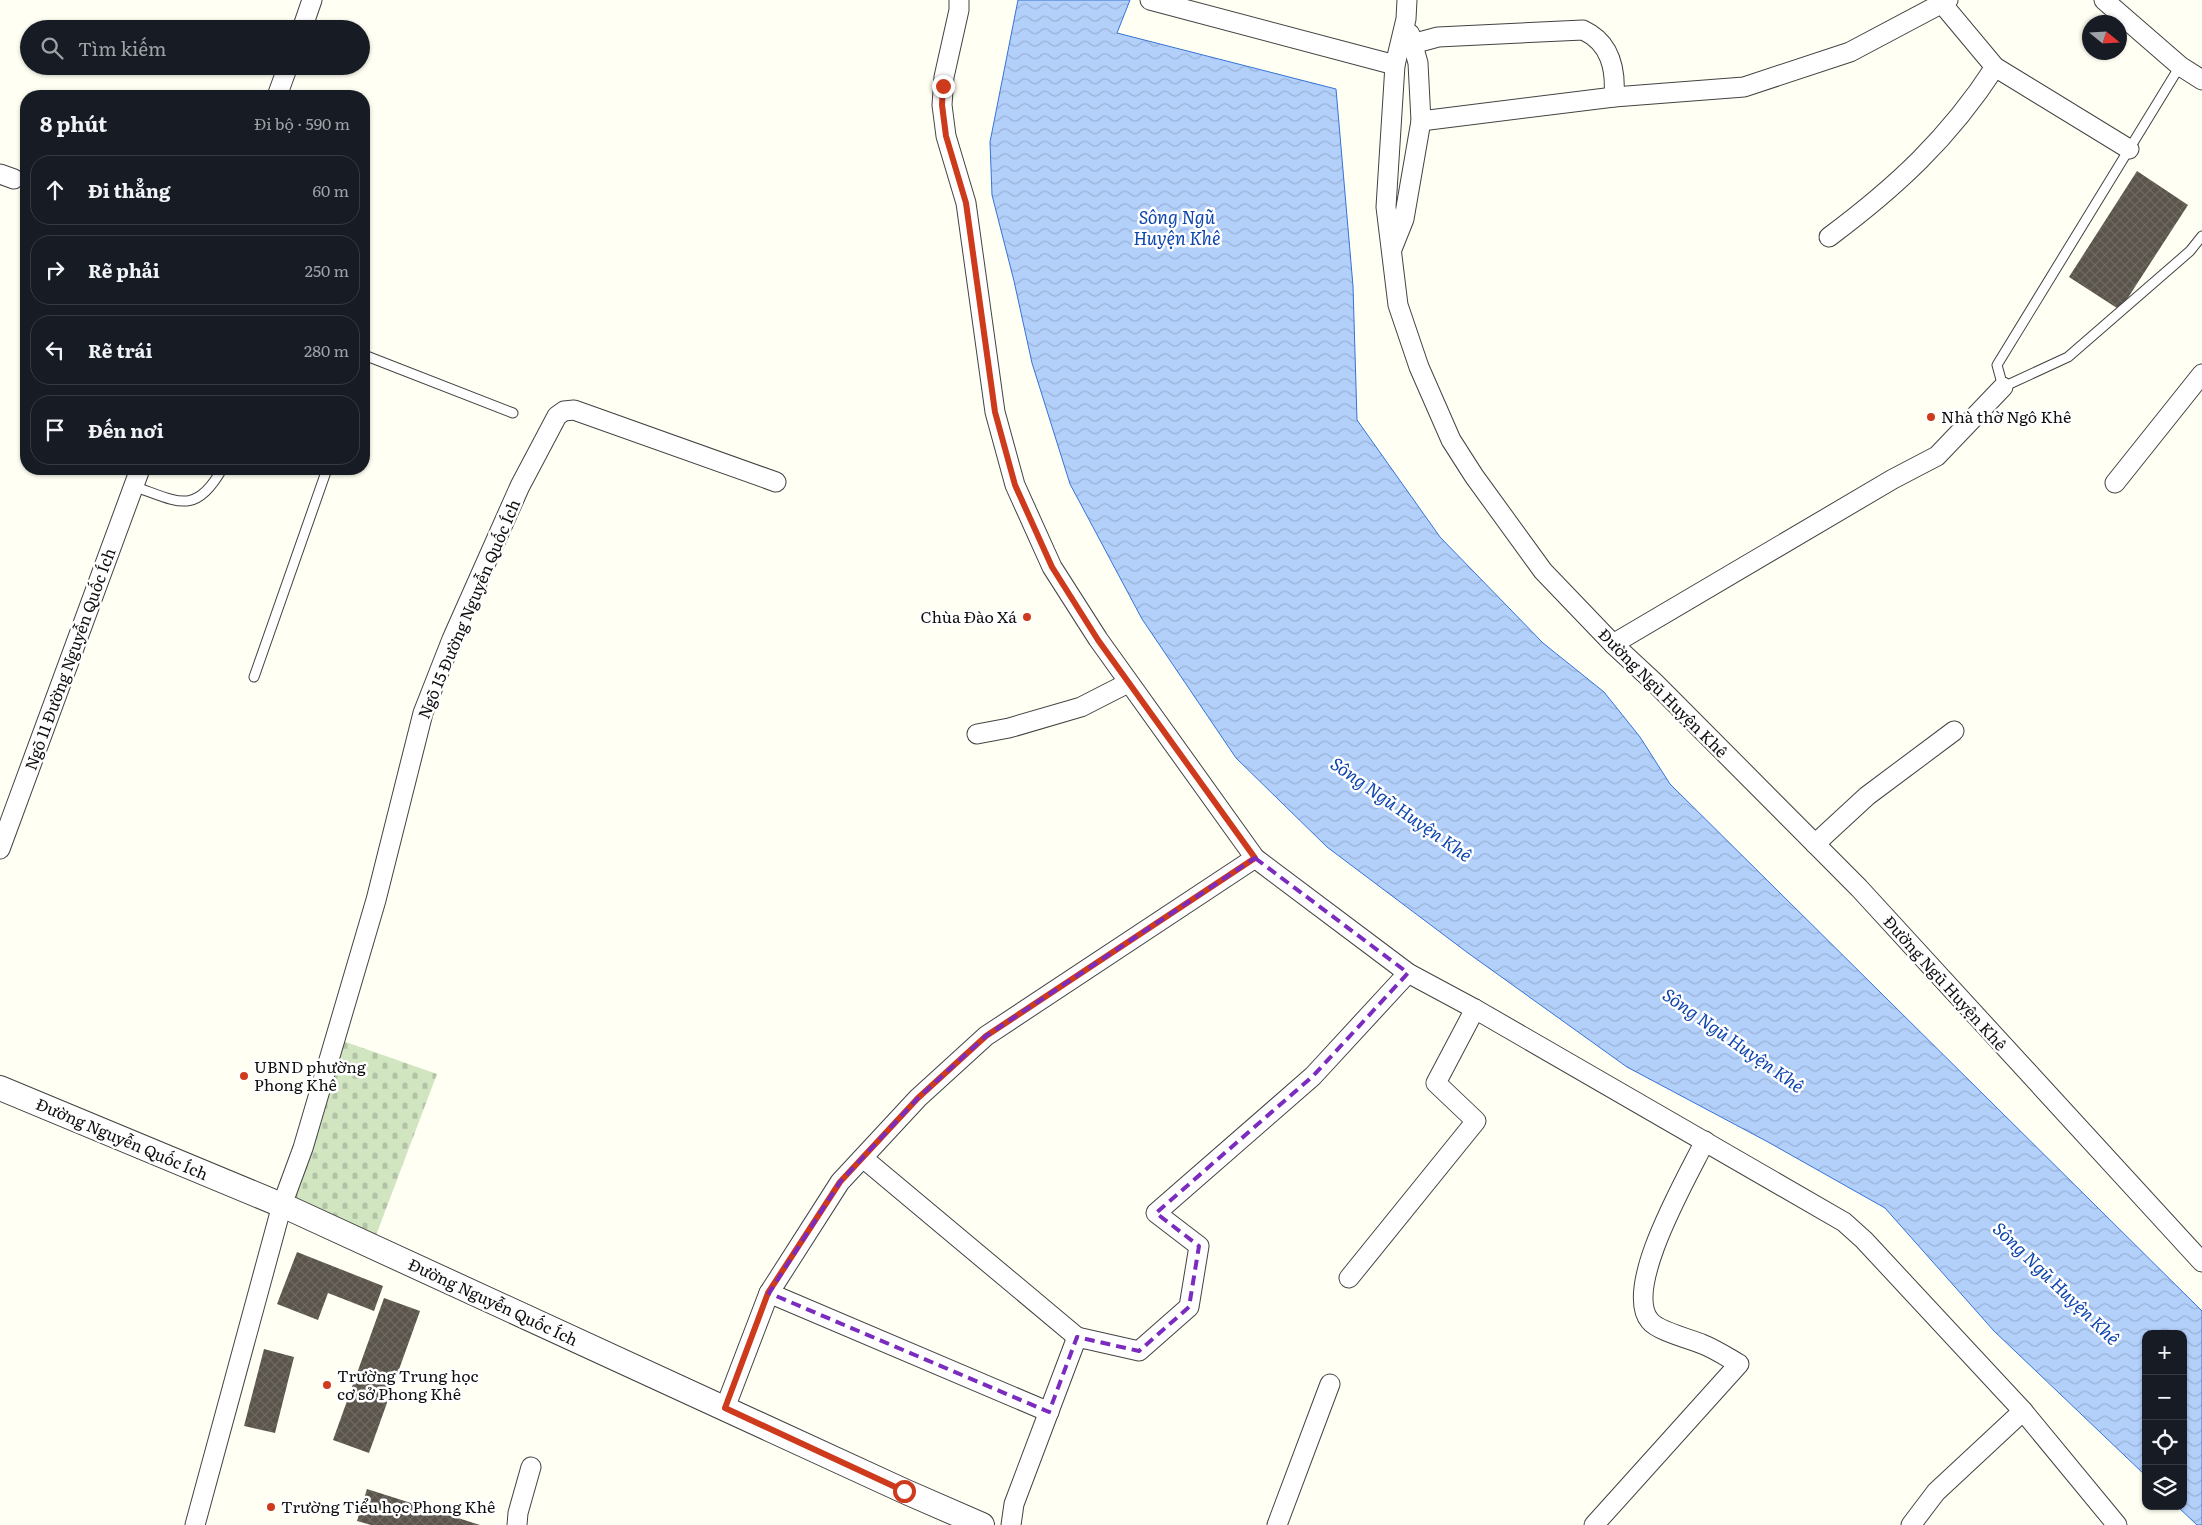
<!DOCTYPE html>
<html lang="vi">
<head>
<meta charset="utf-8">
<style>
  :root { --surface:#171b24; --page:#20242c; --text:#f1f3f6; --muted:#9ea1a6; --line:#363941 }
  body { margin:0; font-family:Literata,serif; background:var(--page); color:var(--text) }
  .controls { position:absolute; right:15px; bottom:15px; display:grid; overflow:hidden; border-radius:10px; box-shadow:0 1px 4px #0004 }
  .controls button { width:45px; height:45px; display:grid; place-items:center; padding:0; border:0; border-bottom:1px solid var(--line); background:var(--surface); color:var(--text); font:25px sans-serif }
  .compass { position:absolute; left:2082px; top:15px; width:45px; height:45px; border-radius:50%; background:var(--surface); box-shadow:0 1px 4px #0004; rotate:108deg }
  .stop { position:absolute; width:15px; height:15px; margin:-11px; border:4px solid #cd3a1c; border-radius:50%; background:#fff }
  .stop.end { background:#cd3a1c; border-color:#fff; box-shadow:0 1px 5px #0008 }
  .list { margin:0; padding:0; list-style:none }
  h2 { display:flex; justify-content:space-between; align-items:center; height:65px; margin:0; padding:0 20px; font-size:21px }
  h2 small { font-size:16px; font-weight:400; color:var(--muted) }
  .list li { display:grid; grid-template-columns:32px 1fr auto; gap:15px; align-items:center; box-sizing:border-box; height:70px; margin:0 10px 10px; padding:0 10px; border:1px solid var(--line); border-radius:20px }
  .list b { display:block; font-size:19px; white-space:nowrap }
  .list em { font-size:16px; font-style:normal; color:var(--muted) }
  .icon { flex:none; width:28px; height:28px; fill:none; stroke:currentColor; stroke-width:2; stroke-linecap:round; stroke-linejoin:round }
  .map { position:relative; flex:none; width:2202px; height:1525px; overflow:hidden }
  .search { position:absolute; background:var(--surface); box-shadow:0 1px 4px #0004; left:20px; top:20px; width:350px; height:55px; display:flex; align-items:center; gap:12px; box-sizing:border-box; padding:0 18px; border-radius:28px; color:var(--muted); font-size:19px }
  .panel { position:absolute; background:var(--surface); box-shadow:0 1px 4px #0004; left:20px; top:90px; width:350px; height:385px; border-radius:20px }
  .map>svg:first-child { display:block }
  .cemetery { fill:url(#cemetery-stones) }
  .water { fill:url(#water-waves); stroke:#3473d8 }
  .building { fill:url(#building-cross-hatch) }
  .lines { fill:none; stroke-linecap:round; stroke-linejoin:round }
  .service-casing { stroke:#434343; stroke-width:11 }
  .minor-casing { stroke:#434343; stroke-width:21 }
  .tertiary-casing { stroke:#434343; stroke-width:26 }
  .service { stroke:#fff; stroke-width:9 }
  .minor { stroke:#fff; stroke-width:19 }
  .tertiary { stroke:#fff; stroke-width:24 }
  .route { stroke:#cd3a1c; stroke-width:6 }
  .marked { fill:none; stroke:#7b2cbf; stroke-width:4; stroke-dasharray:10 6; stroke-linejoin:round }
  .poi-dot { fill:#cd3a1c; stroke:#fff; stroke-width:2 }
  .labels { text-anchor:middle; stroke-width:5; stroke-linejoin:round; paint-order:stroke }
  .poi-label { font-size:16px; fill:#101010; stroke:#fff; text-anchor:start }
  .street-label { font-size:16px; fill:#101010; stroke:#fff }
  .water-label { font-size:18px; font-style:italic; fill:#0e45ae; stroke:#fff }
</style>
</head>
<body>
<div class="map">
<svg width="2202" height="1525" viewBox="0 0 2202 1525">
  <defs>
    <pattern id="cemetery-stones" width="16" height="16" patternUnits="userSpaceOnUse" patternTransform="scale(1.25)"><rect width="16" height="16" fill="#d1e5c1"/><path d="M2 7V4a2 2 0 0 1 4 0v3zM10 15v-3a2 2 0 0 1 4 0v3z" fill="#b2c3a5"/></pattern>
    <pattern id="water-waves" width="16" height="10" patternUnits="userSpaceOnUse" patternTransform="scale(1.25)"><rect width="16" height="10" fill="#b3d0fb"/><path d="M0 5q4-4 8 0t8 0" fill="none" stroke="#99b2d6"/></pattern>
    <pattern id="building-cross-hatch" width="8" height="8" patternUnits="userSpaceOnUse" patternTransform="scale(1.25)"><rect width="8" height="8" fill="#5a544b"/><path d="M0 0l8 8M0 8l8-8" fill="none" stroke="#6d6861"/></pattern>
  </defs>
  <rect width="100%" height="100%" fill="#fffff3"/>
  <path class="cemetery" d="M340 1040 437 1074 375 1238 289 1198Z"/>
  <path class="water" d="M1018 0H1130L1117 33 1336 89 1353 286 1357 420 1440 537 1543 643 1604 692 1640 737 1670 784 2202 1311V1525H2197L2177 1506H2183V1334H2146V1476L1994 1331 1885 1208 1768 1142 1627 1067 1468 953 1327 847 1236 758 1142 619 1070 484 1032 363 1014 281 992 195 990 142Z"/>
  <g class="building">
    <path d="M2137 171 2188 205 2120 310 2069 277Z"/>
    <path d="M297 1252 383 1286 374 1311 328 1293 318 1320 277 1304Z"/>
    <path d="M384 1298 420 1311 369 1453 333 1440Z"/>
    <path d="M264 1349 294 1357 275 1433 244 1426Z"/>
    <path d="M367 1489 480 1525H371L357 1521Z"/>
  </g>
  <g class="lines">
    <g class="service-casing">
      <g id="service">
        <path d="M2180 66 1997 365 2003 387 2068 357 2190 251 2202 236"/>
        <path d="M364 355 513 413"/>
        <path d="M133 486C177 501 195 517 222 469"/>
        <path d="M254 677 327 469"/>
      </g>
    </g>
    <g class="minor-casing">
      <g id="minor">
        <path d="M959 0V10L944 77 942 105 946 136 966 203 995 412 1015 485 1052 567 1098 639 1255 858 1408 973 1475 1009 1844 1222 1864 1240 2023 1411 2117 1525"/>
        <path d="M1150 0 1395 65"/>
        <path d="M1407 0 1406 19 1395 65 1386 207 1398 305 1419 367 1451 440 1474 476 1543 571 1613 644 1655 683 1859 888 2202 1262"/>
        <path d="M1939 0 1995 67 2129 149"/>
        <path d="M2104 0 2180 66 2202 80"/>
        <path d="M302 29 312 0"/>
        <path d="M1412 44 1438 37 1583 30C1611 43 1616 69 1614 97"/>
        <path d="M277 96 288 66"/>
        <path d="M1421 121 1614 97 1744 87 1850 52 1948 0"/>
        <path d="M0 174 14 179"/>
        <path d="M1829 237C1896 187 1949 138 1995 67"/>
        <path d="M1392 249 1404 219 1421 121 1418 63 1410 34"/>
        <path d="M2115 483 2202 374"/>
        <path d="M1613 644 1893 479 1937 456 2003 387"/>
        <path d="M977 734 1009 728 1081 707 1128 683"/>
        <path d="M1815 844 1867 796 1954 731"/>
        <path d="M0 849 140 469"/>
        <path d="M863 1158 1077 1337"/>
        <path d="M1349 1278 1476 1121 1436 1083 1475 1009"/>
        <path d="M769 1293 1049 1412"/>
        <path d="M725 1408 769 1293 840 1182 918 1098 986 1036 1255 858"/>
        <path d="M195 1525 282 1205 303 1148 376 900 423 713 452 639 520 486 557 416 564 411 574 410 776 482"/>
        <path d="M517 1525 518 1513 531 1467"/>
        <path d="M1011 1525 1014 1504 1077 1337 1139 1351 1189 1307 1199 1246 1156 1213 1313 1076 1408 973"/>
        <path d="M1277 1525 1330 1384"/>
        <path d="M1594 1525 1739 1364C1727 1357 1715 1349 1702 1344 1690 1339 1658 1331 1650 1321 1622 1288 1688 1176 1705 1141"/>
        <path d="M1911 1525 1936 1492 2023 1411"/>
      </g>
    </g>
    <g class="tertiary-casing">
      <path id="tertiary" d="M0 1088 291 1209 904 1491 982 1525"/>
    </g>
    <use href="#service" class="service"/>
    <use href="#minor" class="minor"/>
    <use href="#tertiary" class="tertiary"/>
  </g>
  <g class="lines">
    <path class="route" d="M904 1491 725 1408 768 1293 840 1182 918 1098 986 1036 1255 858 1098 640 1052 567 1015 485 995 412 966 203 946 136 942 105 943 86"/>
  </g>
  <path class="marked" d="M1255 858 1408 973 1313 1076 1156 1213 1199 1246 1189 1307 1139 1351 1077 1337 1049 1412 769 1293 840 1182 918 1098 986 1036Z"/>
  <g class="poi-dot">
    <circle cx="1931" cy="417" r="5"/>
    <circle cx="1027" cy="617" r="5"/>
    <circle cx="244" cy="1076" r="5"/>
    <circle cx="327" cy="1385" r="5"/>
    <circle cx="271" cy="1507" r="5"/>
  </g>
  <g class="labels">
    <g class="poi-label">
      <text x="1941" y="423">Nhà thờ Ngô Khê</text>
      <text x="1017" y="623" text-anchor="end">Chùa Đào Xá</text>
      <text x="254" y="1073">UBND phường<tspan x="254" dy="18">Phong Khê</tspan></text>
      <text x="337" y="1382">Trường Trung học<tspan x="337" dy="18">cơ sở Phong Khê</tspan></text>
      <text x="281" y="1513">Trường Tiểu học Phong Khê</text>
    </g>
    <g class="street-label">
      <text transform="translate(469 609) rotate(-67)" y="6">Ngõ 15 Đường Nguyễn Quốc Ích</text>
      <text transform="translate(70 659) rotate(-70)" y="6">Ngõ 11 Đường Nguyễn Quốc Ích</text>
      <text transform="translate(1663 693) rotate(45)" y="6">Đường Ngũ Huyện Khê</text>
      <text transform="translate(1945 983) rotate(48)" y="6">Đường Ngũ Huyện Khê</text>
      <text transform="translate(122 1139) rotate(23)" y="6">Đường Nguyễn Quốc Ích</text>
      <text transform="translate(493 1302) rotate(25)" y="6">Đường Nguyễn Quốc Ích</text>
    </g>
    <g class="water-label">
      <text x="1177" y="224">Sông Ngũ<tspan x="1177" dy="21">Huyện Khê</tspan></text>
      <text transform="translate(1401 810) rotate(35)" y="6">Sông Ngũ Huyện Khê</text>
      <text transform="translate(1733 1041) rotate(35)" y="6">Sông Ngũ Huyện Khê</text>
      <text transform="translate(2056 1284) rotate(44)" y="6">Sông Ngũ Huyện Khê</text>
    </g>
  </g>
</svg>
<div class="controls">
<button>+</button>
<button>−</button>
<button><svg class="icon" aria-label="locate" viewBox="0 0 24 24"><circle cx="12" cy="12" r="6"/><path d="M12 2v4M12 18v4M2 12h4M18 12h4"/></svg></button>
<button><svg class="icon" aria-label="layers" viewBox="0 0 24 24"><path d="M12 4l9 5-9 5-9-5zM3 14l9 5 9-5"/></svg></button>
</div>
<svg class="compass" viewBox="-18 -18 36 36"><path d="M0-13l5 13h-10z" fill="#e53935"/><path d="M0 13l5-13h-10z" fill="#9ea1a6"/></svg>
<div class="stop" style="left:904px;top:1491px"></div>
<div class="stop end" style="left:943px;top:86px"></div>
<div class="search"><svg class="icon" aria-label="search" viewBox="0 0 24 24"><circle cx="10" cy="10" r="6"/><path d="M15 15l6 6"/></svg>Tìm kiếm</div>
<section class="panel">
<h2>8 phút<small>Đi bộ · 590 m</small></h2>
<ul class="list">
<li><svg class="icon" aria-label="ahead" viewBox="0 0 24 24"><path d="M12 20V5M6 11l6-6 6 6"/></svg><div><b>Đi thẳng</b></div><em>60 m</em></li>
<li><svg class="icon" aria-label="right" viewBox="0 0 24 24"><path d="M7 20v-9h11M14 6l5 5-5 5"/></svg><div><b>Rẽ phải</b></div><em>250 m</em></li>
<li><svg class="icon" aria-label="left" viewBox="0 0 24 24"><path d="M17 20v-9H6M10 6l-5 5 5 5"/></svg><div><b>Rẽ trái</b></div><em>280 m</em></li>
<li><svg class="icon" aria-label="arrive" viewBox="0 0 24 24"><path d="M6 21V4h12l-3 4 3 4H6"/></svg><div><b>Đến nơi</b></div></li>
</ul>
</section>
</div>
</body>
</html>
